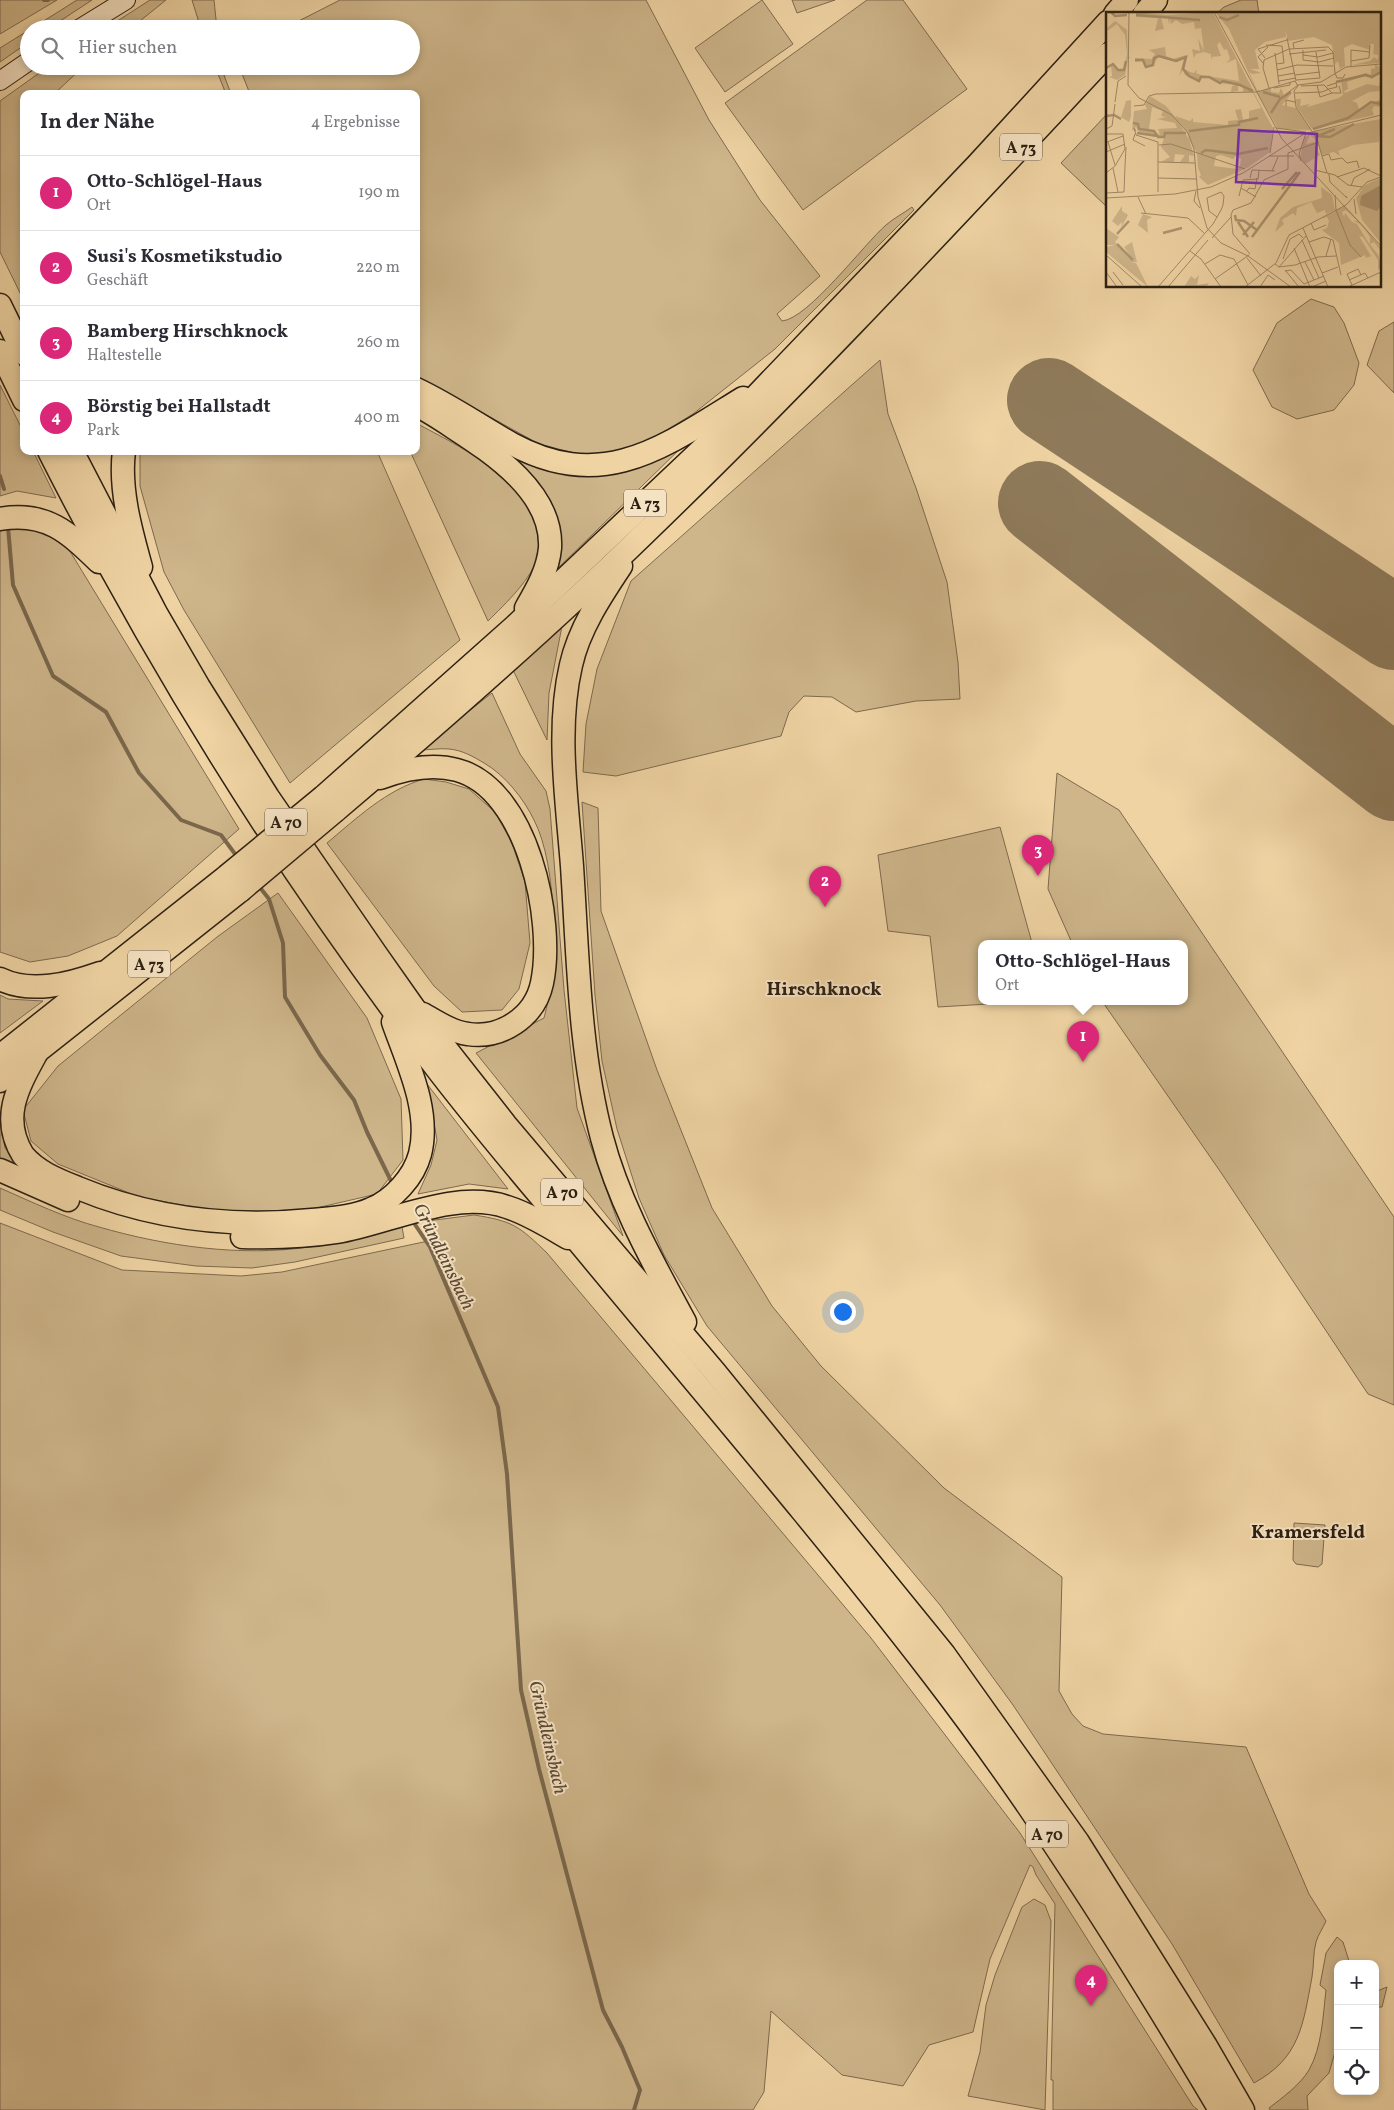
<!DOCTYPE html>
<html lang="de">
<head>
<meta charset="utf-8">
<style>
  :root { --surface:#fff; --page:#f7f7f7; --text:#2b2b33; --muted:#7c7c81; --line:#e1e1e2; --accent:#db2777 }
  body { margin:0; font-family:Vollkorn,serif; background:var(--page); color:var(--text) }
  .controls { position:absolute; right:15px; bottom:15px; display:grid; overflow:hidden; border-radius:10px; box-shadow:0 2px 8px #0003 }
  .controls button { width:45px; height:45px; display:grid; place-items:center; padding:0; border:0; border-bottom:1px solid var(--line); background:var(--surface); color:var(--text); font:25px sans-serif }
  .you { position:absolute; left:842px; top:1311px; width:18px; height:18px; margin:-12px; border:4px solid #fff; border-radius:50%; background:#1a73e8; box-shadow:0 0 0 8px #1a73e833 }
  .badge { display:grid; place-items:center; width:32px; height:32px; border-radius:50%; background:var(--accent); color:#fff; font-size:16px; font-weight:700 }
  .pin { position:absolute; translate:-50% -41px; filter:drop-shadow(0 1px 2px #0008) }
  .pin::after { content:''; position:absolute; top:26px; width:18px; height:15px; background:inherit; clip-path:polygon(0 0,100% 0,50% 100%) }
  .popup { position:absolute; left:978px; top:940px; width:210px; height:65px; box-sizing:border-box; display:grid; place-content:center; border-radius:10px; background:var(--surface); filter:drop-shadow(0 1px 4px #0005); font-size:16px; white-space:nowrap; color:var(--muted) }
  .popup b { font-size:19px; color:var(--text) }
  .popup::after { content:''; position:absolute; left:50%; top:100%; margin-left:-10px; border:10px solid transparent; border-top-color:var(--surface) }
  .list { margin:0; padding:0; list-style:none }
  h2 { display:flex; justify-content:space-between; align-items:center; height:65px; margin:0; padding:0 20px; font-size:21px }
  h2 small { font-size:16px; font-weight:400; color:var(--muted) }
  .list li { display:grid; grid-template-columns:32px 1fr auto; gap:15px; align-items:center; box-sizing:border-box; height:75px; padding:0 20px; border-top:1px solid var(--line) }
  .list b { display:block; font-size:19px; white-space:nowrap }
  .list p { margin:0; font-size:16px; white-space:nowrap; color:var(--muted) }
  .list em { font-size:16px; font-style:normal; color:var(--muted) }
  .icon { flex:none; width:28px; height:28px; fill:none; stroke:currentColor; stroke-width:2; stroke-linecap:round; stroke-linejoin:round }
  .map { position:relative; flex:none; width:1394px; height:2110px; overflow:hidden }
  .search { position:absolute; background:var(--surface); box-shadow:0 2px 8px #0003; left:20px; top:20px; width:400px; height:55px; display:flex; align-items:center; gap:12px; box-sizing:border-box; padding:0 18px; border-radius:28px; color:var(--muted); font-size:19px }
  .panel { position:absolute; background:var(--surface); box-shadow:0 2px 8px #0003; left:20px; top:90px; width:400px; height:365px; border-radius:10px }
  .map>svg:first-child { display:block }
  .green { fill:#ceb58a; stroke:#7e6a4e }
  .lines { fill:none; stroke-linecap:round; stroke-linejoin:round }
  .stream { stroke:#7a674c; stroke-width:4 }
  .runway { stroke:#8e7a5a; stroke-width:84 }
  .secondary-casing { stroke:#2d2012; stroke-width:20 }
  .highway-casing { stroke:#2d2012; stroke-width:25 }
  .secondary { stroke:#f5e2c3; stroke-width:18 }
  .highway { stroke:#efd3a3; stroke-width:22 }
  .highway-bridge-casing { stroke:#2d2012; stroke-width:25; stroke-linecap:butt }
  .highway-bridge { stroke:#efd3a3; stroke-width:22 }
  .labels { text-anchor:middle; stroke-width:4; stroke-linejoin:round; paint-order:stroke }
  .shield { fill:#f5e2c3; stroke:#695a47; stroke-width:1 }
  .shield-label { font-size:16px; font-weight:bold; fill:#2d2012 }
  .neighbourhood-label { font-size:19px; font-weight:bold; fill:#2d2012; stroke:#f5e2c3 }
  .water-label { font-size:19px; font-style:italic; fill:#5a4934; stroke:#f5e2c3 }
  .inset-river { fill:none; stroke:#ad9672; stroke-width:2.5 }
  .inset-road { fill:none; stroke:#a18b69; stroke-width:1 }
  .view { fill:#7b2cbf; fill-opacity:0.15; stroke:#7b2cbf; stroke-width:2.5 }
  .inset-edge { fill:none; stroke:#2d2012; stroke-width:2.5 }
</style>
</head>
<body>
<div class="map">
<svg width="1394" height="2110" viewBox="0 0 1394 2110">
  <rect width="100%" height="100%" fill="#efd3a3"/>
  <filter id="stains"><feTurbulence type="fractalNoise" baseFrequency=".004" numOctaves="4"/><feColorMatrix values="0 0 0 0 .2 0 0 0 0 .09 0 0 0 0 .02 0 0 0 .5 -.17"/></filter>
  <radialGradient id="worn" r=".72"><stop offset=".6" stop-color="#630" stop-opacity="0"/><stop offset="1" stop-color="#630" stop-opacity=".3"/></radialGradient>
  <g class="green">
    <path d="M0 0H57L0 34Z"/>
    <path d="M77 0H92L48 29H31Z"/>
    <path d="M150 0H166L130 29H105Z"/>
    <path d="M192 0H214L217 29H201Z"/>
    <path d="M340 0H646L709 120 760 200 820 276 777 314 782 321C808 319 864 244 886 225 894 218 904 213 912 207L914 210 775 349 693 414 642 445 607 455 578 454 539 444 416 376V94H250L239 66H411V29H283Z"/>
    <path d="M762 0 793 44 725 92 695 48Z"/>
    <path d="M792 0H835L797 13Z"/>
    <path d="M867 0H903L967 89 803 210 725 103Z"/>
    <path d="M1241 0H1257L1259 14H1216L1224 7Z"/>
    <path d="M29 30V42L0 62V48Z"/>
    <path d="M49 66H84L54 94H24V301L0 252V101Z"/>
    <path d="M221 67 231 94H226L216 69Z"/>
    <path d="M1108 113V208L1061 163Z"/>
    <path d="M1311 299 1334 307 1344 323 1359 363 1354 385 1334 410 1297 419 1272 407 1253 370 1277 323Z"/>
    <path d="M1394 322V393L1367 365 1379 331Z"/>
    <path d="M880 360 888 414 916 488 947 582 958 662 960 699 916 701 856 712 832 697 804 696 789 712 781 736 616 776 583 772 586 724 597 669 631 581Z"/>
    <path d="M0 385 24 433V451H33L56 498 17 491 0 496Z"/>
    <path d="M416 423C460 447 535 481 538 539 539 543 540 550 539 554 532 579 506 603 488 621L410 451H416Z"/>
    <path d="M686 443 552 574 557 554 503 451 558 471Z"/>
    <path d="M140 451H377L460 640 290 783 184 610 164 572 140 486Z"/>
    <path d="M19 526 43 531 68 548 239 829 117 936 68 956 30 962 0 952V529Z"/>
    <path d="M563 621 549 693 547 740 513 670Z"/>
    <path d="M492 693 520 754 546 791 550 809 564 990 577 1108 623 1236 476 1053 544 1018C558 969 558 866 534 820 524 799 505 775 484 763 474 757 462 750 449 749 440 748 429 750 419 750Z"/>
    <path d="M1057 773 1119 810 1394 1217V1405L1368 1394 1222 1174 1102 1001H1184V943H1072L1048 889Z"/>
    <path d="M424 779 446 782 469 789 495 812 512 843 525 882 530 943 519 989 502 1010 462 1012 434 986 327 843C357 818 386 790 424 779Z"/>
    <path d="M582 802 598 808 601 911 657 1070 712 1208 772 1306 821 1366 944 1488 1062 1577 1059 1691 1072 1714 1083 1726 1103 1734 1246 1747 1309 1894 1326 1921C1323 1928 1318 1935 1316 1942 1313 1953 1314 1965 1312 1977 1303 2025 1300 2058 1254 2083L1172 1944 1013 1705 940 1605 707 1326 664 1255 639 1198 617 1129 602 1061 595 995Z"/>
    <path d="M1000 827 1032 943H982V1001H1039L938 1007 930 936 888 931 878 855Z"/>
    <path d="M278 893 367 1018 401 1099 403 1160 377 1194 299 1212 226 1213 139 1197 58 1164 31 1141 23 1110 58 1066 217 937Z"/>
    <path d="M0 995 8 999 43 1001 0 1033Z"/>
    <path d="M427 1084 508 1189 469 1184 418 1194 431 1165 437 1140Z"/>
    <path d="M0 1113 5 1148 21 1167 0 1162Z"/>
    <path d="M0 1188C32 1202 65 1218 99 1227 165 1246 240 1257 309 1247 340 1243 371 1235 402 1227L404 1238 295 1262 252 1268 196 1266 121 1256 53 1232 0 1210Z"/>
    <path d="M474 1215C513 1221 519 1226 547 1253L871 1638 1020 1833 1193 2106 1198 2110H1053V2080H1051L1055 1904 1036 1875 1033 1867 1030 1865 990 1959 973 2032 929 2045 903 2086 842 2075 771 2011 764 2092 753 2110H0V1223L122 1270 241 1276 282 1272 433 1240 427 1221Z"/>
    <path d="M1294 1523 1325 1525 1322 1564 1318 1567 1296 1564 1293 1560Z"/>
    <path d="M1034 1899 1045 1905 1051 1921 1045 2110 968 2096 980 2052 986 2005 995 1975 1022 1907Z"/>
    <path d="M1337 1937 1343 1942 1350 1964H1338L1337 2045 1329 2073 1307 2096 1308 2110H1270L1269 2108C1282 2098 1300 2085 1309 2070 1322 2047 1323 2016 1326 1990L1320 1985 1326 1953Z"/>
    <path d="M1387 1987 1382 2007H1375V1992Z"/>
  </g>
  <g class="lines">
    <g class="stream">
      <path d="M44 0H48"/>
      <path d="M0 476 4 489"/>
      <path d="M8 527 13 585 53 676 106 712 139 773 181 820 221 835 238 858"/>
      <path d="M258 885 269 899 283 943 285 997 320 1055 354 1100 367 1132 393 1185"/>
      <path d="M412 1220 430 1247 498 1407 507 1474 521 1690 539 1769 603 2010 622 2047 640 2090 634 2110"/>
    </g>
    <g class="runway">
      <path d="M1049 400 1394 628"/>
      <path d="M1040 503 1394 779"/>
    </g>
    <g class="secondary-casing">
      <g id="secondary">
        <path d="M79 29 126 0"/>
        <path d="M0 81 29 61"/>
      </g>
    </g>
    <g class="highway-casing">
      <g id="highway">
        <path d="M1115 14 1127 0"/>
        <path d="M1144 14 1156 0"/>
        <path d="M0 305 24 354"/>
        <path d="M0 351 24 400"/>
        <path d="M416 389C450 405 480 426 512 444 604 494 665 446 743 398"/>
        <path d="M418 406C430 412 442 420 454 428 494 454 553 493 550 548 548 570 537 589 526 608"/>
        <path d="M49 451C156 663 279 860 422 1049 464 1106 511 1161 557 1216 683 1369 812 1518 933 1675 1039 1813 1131 1960 1220 2110"/>
        <path d="M72 451 156 613 199 687 268 797 376 954 414 1008 506 1125 715 1372 944 1654 1078 1842 1206 2046 1243 2110"/>
        <path d="M124 451C119 489 131 531 141 567"/>
        <path d="M0 519C46 511 68 532 99 562"/>
        <path d="M621 566C601 596 579 629 571 665 556 729 567 801 572 866 578 957 579 1050 602 1138 619 1203 654 1264 685 1322"/>
        <path d="M380 778C404 769 431 763 457 770 528 789 555 921 542 983 535 1017 501 1039 468 1034 452 1032 437 1022 423 1014"/>
        <path d="M323 797 515 626 735 418 977 165 1108 22"/>
        <path d="M335 811C440 722 544 631 643 535 804 380 955 217 1108 54"/>
        <path d="M0 979C31 994 69 984 100 973"/>
        <path d="M36 1054C18 1087 0 1118 23 1155 37 1172 58 1180 78 1188 153 1219 231 1228 312 1220 331 1218 353 1217 371 1209 393 1200 414 1177 420 1154 431 1111 407 1062 393 1022"/>
        <path d="M0 1056 227 876"/>
        <path d="M0 1081 240 891"/>
        <path d="M0 1170 68 1200"/>
        <path d="M242 1237C274 1238 305 1237 337 1232 390 1223 454 1189 507 1207 529 1214 549 1227 568 1238"/>
      </g>
    </g>
    <use href="#secondary" class="secondary"/>
    <use href="#highway" class="highway"/>
    <g class="highway-bridge-casing">
      <g id="highway-bridge">
        <path d="M227 876 323 797"/>
        <path d="M240 891 335 811"/>
      </g>
    </g>
    <use href="#highway-bridge" class="highway-bridge"/>
  </g>
  <g class="labels">
    <g class="shield">
      <rect x="1000" y="133.5" width="42" height="27" rx="4"/>
      <rect x="624" y="489.5" width="42" height="27" rx="4"/>
      <rect x="265" y="808.5" width="42" height="27" rx="4"/>
      <rect x="128" y="950.5" width="42" height="27" rx="4"/>
      <rect x="541" y="1178.5" width="42" height="27" rx="4"/>
      <rect x="1026" y="1820.5" width="42" height="27" rx="4"/>
    </g>
    <g class="shield-label">
      <text x="1021" y="153">A 73</text>
      <text x="645" y="509">A 73</text>
      <text x="286" y="828">A 70</text>
      <text x="149" y="970">A 73</text>
      <text x="562" y="1198">A 70</text>
      <text x="1047" y="1840">A 70</text>
    </g>
    <g class="neighbourhood-label">
      <text x="824" y="995">Hirschknock</text>
      <text x="1308" y="1538">Kramersfeld</text>
    </g>
    <g class="water-label">
      <text transform="translate(445 1256) rotate(64)" y="7">Gründleinsbach</text>
      <text transform="translate(549 1737) rotate(77)" y="7">Gründleinsbach</text>
    </g>
  </g>
  <g transform="translate(1106 12)">
    <rect width="275" height="275" fill="#efd3a3"/>
    <path d="M30 0 61 3 107 0 148 80H137V75L132 73V79L125 80 126 74 130 73 113 71 103 65H95L93 70 79 63 77 58 73 64 78 47 70 50 52 45 47 54 39 56 36 49 29 50V46L46 47 49 42 43 38 59 35 60 44 67 47 80 43 77 56 84 60 88 61 91 57 90 61 95 63 133 69 130 47 120 51 124 47 121 37 118 38 114 30 111 33 115 44 106 45 105 48V42L98 40 90 42 88 46 86 37 94 39 92 26 98 39 95 16 89 17 88 10 76 12 70 8 65 12 64 7 63 13 62 6H55L58 17 49 19 52 6 30 5ZM109 0H275V51L246 53 264 49 268 45 272 48V43L267 42 268 32H264V38L246 32 238 36 239 54 234 57 232 49 229 52 226 33 208 25 182 29 179 17 180 25 159 30 149 38 153 57H144L155 61 146 62 143 60 151 78H155L151 80 123 17ZM9 9 21 18 22 45 26 46H22L19 63 11 68 3 65 6 64 5 54 0 57 7 51 13 58 18 57 21 42 19 23 11 12 1 19 0 17V13L1 16ZM269 52 275 56 273 62 265 67 262 63 241 70 242 77 238 79 239 81 261 72 273 74 275 65V79L263 80 246 89 251 91 253 98 275 87V95L268 94 266 98 268 103 206 117 191 95 190 87H195L194 94 204 92 201 95 233 86 237 83 235 69 260 61 265 63V57L269 56ZM165 75V80L173 81 175 76 178 83 186 81 176 93 190 96 205 118 172 117 151 81ZM147 81H148L167 116 164 140 141 156 102 173 93 165 95 163 92 156 91 141 69 104 84 109 87 106V110L122 113V109L132 108 129 98 135 97 137 108 143 107V99L155 96ZM115 143 127 147 130 144 135 147 134 154 131 157 108 154 110 144ZM44 84 60 94 81 120 88 144 83 143V150H74L79 143 69 142 68 150H55L64 145 55 135 58 126 34 122 30 115 26 119 28 99 41 97 39 93ZM46 95 57 99 55 104 60 105 51 107 69 111 71 116 52 117 54 123 43 117ZM25 88V105L23 110 15 105 20 89ZM275 107 273 130 247 133 232 139 234 144 228 140 216 143 207 119ZM206 120 212 130 204 123 200 132 208 130 214 143 199 152 194 146 198 126ZM275 166V231L256 208 250 186 259 173ZM215 175 226 183 229 198 220 202 219 198 211 201 205 190 191 196 190 204 187 201 176 208 178 212 169 220 174 206 187 195 216 186ZM16 194V199L22 203 15 216 16 210 12 214 6 209ZM239 194 258 214 275 236V239L268 230 264 232V225L255 212 247 209H252L240 198 236 200 238 205 239 201 246 210 251 212 262 230 273 244 275 256 272 258V248L257 225 253 224 265 244 260 246 259 243 235 253 233 231 216 218 221 216 223 209 221 205 214 207ZM37 202 46 205 41 208 42 221 32 213ZM0 216 13 225 9 230 27 248 18 235 26 230 31 250H25L30 251 42 275 0 240V235L9 233H0ZM93 263 91 273 103 271 100 275H78L85 264 89 267Z" fill="#ceb58a" fill-rule="evenodd"/>
    <path d="M275 173V194L271 199 254 193 255 184Z" fill="#ad9672"/>
    <path class="inset-river" d="M5 0 9 4 21 3M30 3 94 8M113 5 121 8 133 3M29 48H37L40 55 47 53 48 46 53 44 70 49 80 45 77 57 83 64 93 69 95 65H103L114 71 117 69 134 73 147 79M0 56 7 52 12 58H18L20 49M230 70 259 63 266 65 275 60M157 80 174 85M165 101 174 87 185 80M0 104 8 103 15 107M27 111 32 112 33 117 48 119 52 125H58L59 121H80M207 117 242 106 265 90 275 92M83 119 133 113V110L152 106M31 121 52 124M211 124 224 125 248 112M212 124 229 117M95 141 100 138 132 142 162 136M176 177 191 160M129 203 130 208 138 209 151 218M132 210 142 225M57 221 76 216M11 222 23 209M137 223 148 210M146 225 194 160M11 232 27 248"/>
    <path class="inset-road" d="M23 0 22 73 33 86 66 103 82 121 88 137 92 185 101 216 115 231 142 244 185 275M108 0 176 127 275 234M181 26 190 69M160 33 176 34 178 51 170 52M188 36 187 31 198 28M197 38V48L213 50M169 41 173 72M183 42 220 38M197 43 212 45M212 45 227 41M159 46 152 37 181 28M245 49 263 46 264 33M213 50 228 46M157 51 152 45 162 35M245 54V38L264 40M171 58 191 53 227 54M229 61 231 66H237L239 62M189 63 214 60M172 64 189 61M190 68 214 66 210 40M173 69 190 66M211 73 214 85 226 81M195 74 218 73 226 81M221 74 230 71 231 75 223 77M163 76 157 56 158 48 183 37 222 35 227 40 229 61M168 76 184 73V70M189 81 216 80 223 77M226 81H235L233 74M179 83 192 73 215 70 240 55 275 52M9 90 12 69 20 64M28 94 38 93 43 84 50 82 151 80 189 69 192 74 188 79 190 95 211 127 221 161M180 94V88L189 90M170 116 200 120M0 117 6 114 9 92M30 119 28 116 30 123 52 130V180M0 122H17M29 122 27 128 39 134M1 130 17 124M2 130 9 153M53 133 65 132 139 157M0 140 19 132M164 141 168 115M163 144H188M216 144 223 142 225 148 236 146 241 151 251 149 253 156M195 149 193 142 200 121M52 150 89 151M19 154 20 135M7 156 12 180M209 158 229 163 242 173 256 175M166 159 172 145M0 161 9 154 19 137 17 122M223 162 224 170 241 186 240 184M231 165 258 156 275 164M52 166 90 167M144 166 146 158 169 159M245 174 248 166 264 157M135 176 150 185M90 179 88 189 94 196M141 179 143 176 149 177 151 166M0 181 18 180 19 154M229 183 230 198M133 184 137 168 152 167 153 159M32 185 40 202M0 186 69 182 105 175 137 161 198 122 275 103M248 187 250 202M127 198 145 191 158 168 182 157V141L213 130M127 198 125 203 127 222 144 242M230 198 244 233 255 245M35 201 82 206 98 221M205 211 208 218 220 213M197 216 222 275M106 226 125 205M196 228 213 266M203 230 218 225 227 228 235 263M188 236 204 275M84 239 95 247 115 275M0 243 36 275M220 244 225 227M141 246 155 264M177 247 184 227 193 222 197 226M199 250 208 268M99 252 114 243 128 247 142 273M169 252 173 255 189 253 212 245 230 244M173 255 200 224M179 258 193 275M179 259 185 258 198 272 218 264M0 260 11 275M7 260 17 273M216 261 232 255M109 267 143 243M243 268 259 261 262 266M246 273 241 262 252 257 255 263M52 275 107 212 115 198 117 193 118 184 115 180 101 186 103 199 111 205M62 275 102 228M139 275 170 251 183 223 240 193 261 170 275 165M154 275 162 263 169 268M206 275 220 269M242 275 275 260"/>
    <path class="view" d="M133 118 211 122 209 174 130 170Z"/>
    <rect width="275" height="275" class="inset-edge"/>
  </g>
  <rect width="100%" height="100%" filter="url(#stains)"/>
  <rect width="100%" height="100%" fill="url(#worn)"/>
</svg>
<div class="controls">
<button>+</button>
<button>−</button>
<button><svg class="icon" aria-label="locate" viewBox="0 0 24 24"><circle cx="12" cy="12" r="6"/><path d="M12 2v4M12 18v4M2 12h4M18 12h4"/></svg></button>
</div>
<div class="you"></div>
<div class="pin badge" style="left:1083px;top:1062px">1</div>
<div class="popup"><b>Otto-Schlögel-Haus</b>Ort</div>
<div class="pin badge" style="left:825px;top:907px">2</div>
<div class="pin badge" style="left:1038px;top:876px">3</div>
<div class="pin badge" style="left:1091px;top:2006px">4</div>
<div class="search"><svg class="icon" aria-label="search" viewBox="0 0 24 24"><circle cx="10" cy="10" r="6"/><path d="M15 15l6 6"/></svg>Hier suchen</div>
<section class="panel">
<h2>In der Nähe<small>4 Ergebnisse</small></h2>
<ul class="list">
<li><span class="badge">1</span><div><b>Otto-Schlögel-Haus</b><p>Ort</p></div><em>190 m</em></li>
<li><span class="badge">2</span><div><b>Susi's Kosmetikstudio</b><p>Geschäft</p></div><em>220 m</em></li>
<li><span class="badge">3</span><div><b>Bamberg Hirschknock</b><p>Haltestelle</p></div><em>260 m</em></li>
<li><span class="badge">4</span><div><b>Börstig bei Hallstadt</b><p>Park</p></div><em>400 m</em></li>
</ul>
</section>
</div>
</body>
</html>
